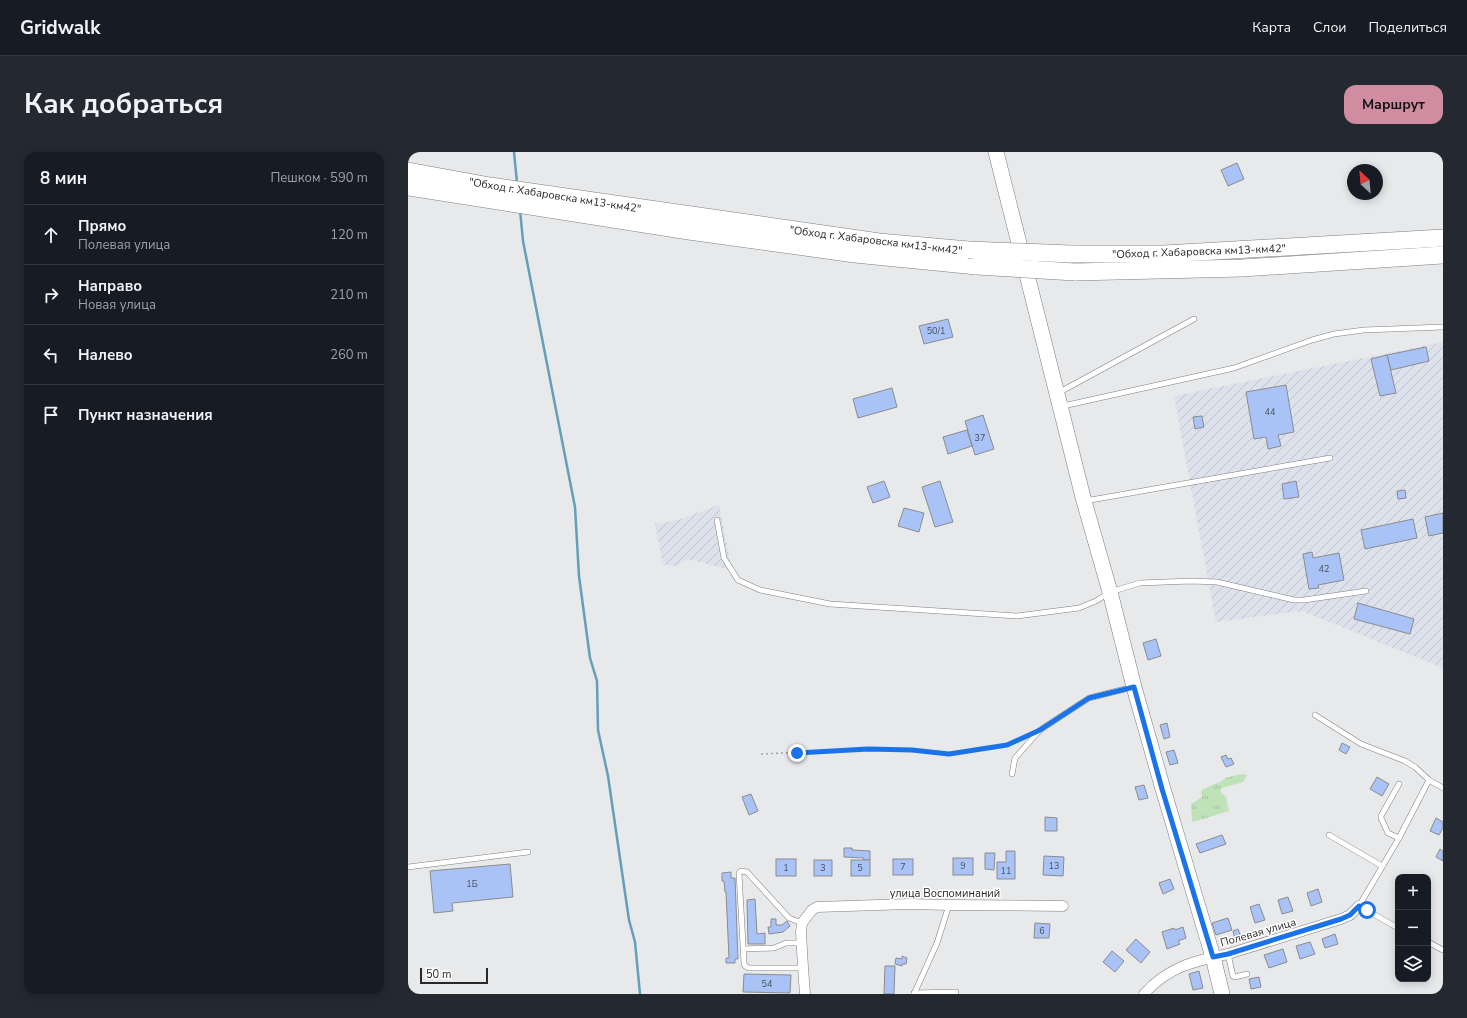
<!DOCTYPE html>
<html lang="ru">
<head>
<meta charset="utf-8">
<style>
  :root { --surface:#171b24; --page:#242831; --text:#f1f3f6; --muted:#9ea1a6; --line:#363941; --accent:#d08ca0 }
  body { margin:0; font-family:"Nunito Sans",sans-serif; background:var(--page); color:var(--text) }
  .controls { position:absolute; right:12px; bottom:12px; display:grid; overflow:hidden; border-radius:8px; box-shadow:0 2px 10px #0003 }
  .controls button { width:36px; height:36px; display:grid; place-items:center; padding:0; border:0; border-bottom:1px solid var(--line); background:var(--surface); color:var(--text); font:20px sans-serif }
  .compass { position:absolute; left:939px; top:12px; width:36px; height:36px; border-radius:50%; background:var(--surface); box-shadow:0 2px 10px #0003; rotate:334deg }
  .scale { position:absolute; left:12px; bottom:10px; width:68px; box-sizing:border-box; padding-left:4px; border:2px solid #282829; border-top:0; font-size:11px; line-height:14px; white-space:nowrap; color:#282829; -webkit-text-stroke:3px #fff; paint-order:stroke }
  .stop { position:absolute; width:12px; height:12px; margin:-9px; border:3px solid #1a73e8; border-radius:50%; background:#fff }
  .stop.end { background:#1a73e8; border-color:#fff; box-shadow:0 1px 4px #0008 }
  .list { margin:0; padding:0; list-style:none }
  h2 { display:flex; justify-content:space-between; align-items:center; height:52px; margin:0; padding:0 16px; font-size:17px }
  h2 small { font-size:13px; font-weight:400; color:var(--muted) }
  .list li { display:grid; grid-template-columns:26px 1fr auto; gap:12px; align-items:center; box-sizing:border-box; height:60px; padding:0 16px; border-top:1px solid var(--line) }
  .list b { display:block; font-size:15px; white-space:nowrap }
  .list p { margin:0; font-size:13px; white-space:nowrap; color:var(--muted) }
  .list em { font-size:13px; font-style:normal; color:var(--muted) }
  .icon { flex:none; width:22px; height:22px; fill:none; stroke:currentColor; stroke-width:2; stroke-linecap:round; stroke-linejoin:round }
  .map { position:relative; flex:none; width:1035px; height:842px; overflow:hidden; border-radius:12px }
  header { display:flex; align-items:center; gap:24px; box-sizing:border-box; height:56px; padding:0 20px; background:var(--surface); border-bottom:1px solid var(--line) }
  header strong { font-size:19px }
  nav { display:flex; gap:22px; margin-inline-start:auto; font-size:14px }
  .intro { display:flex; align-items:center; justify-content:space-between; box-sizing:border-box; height:96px; padding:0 24px }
  h1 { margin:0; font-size:28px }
  .button { padding:10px 18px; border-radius:12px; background:var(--accent); color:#111; font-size:14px; font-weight:700 }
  main { display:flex; gap:24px; padding:0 24px }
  aside { flex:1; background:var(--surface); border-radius:12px; box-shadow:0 2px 10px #0003 }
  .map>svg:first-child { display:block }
  .industrial { fill:url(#industrial-furrows) }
  .grass { fill:url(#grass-tufts) }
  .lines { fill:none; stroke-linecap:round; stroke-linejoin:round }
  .stream { stroke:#649fb8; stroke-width:2.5 }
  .building { fill:#aac3f6; stroke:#8a8b8d }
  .service-casing { stroke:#7d7e80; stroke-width:6 }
  .minor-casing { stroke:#7d7e80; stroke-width:11 }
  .secondary-casing { stroke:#7d7e80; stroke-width:16 }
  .trunk-casing { stroke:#7d7e80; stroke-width:18 }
  .path { stroke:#a3a3a5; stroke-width:1.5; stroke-dasharray:2 3; stroke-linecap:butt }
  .service { stroke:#fff; stroke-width:5 }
  .minor { stroke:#fff; stroke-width:10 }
  .secondary { stroke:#fff; stroke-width:15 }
  .trunk { stroke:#fff; stroke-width:17 }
  .trunk-bridge-casing { stroke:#7d7e80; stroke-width:18; stroke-linecap:butt }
  .trunk-bridge { stroke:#fff; stroke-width:17 }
  .route { stroke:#1a73e8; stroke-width:5 }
  .labels { text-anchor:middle; stroke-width:3; stroke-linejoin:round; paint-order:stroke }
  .number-label { font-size:9px; fill:#484f5c }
  .street-label { font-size:11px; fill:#282829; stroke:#fff }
</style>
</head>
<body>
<header>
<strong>Gridwalk</strong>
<nav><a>Карта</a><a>Слои</a><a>Поделиться</a></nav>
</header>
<div class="intro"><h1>Как добраться</h1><a class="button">Маршрут</a></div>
<main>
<aside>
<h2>8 мин<small>Пешком · 590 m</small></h2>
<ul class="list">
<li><svg class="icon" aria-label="ahead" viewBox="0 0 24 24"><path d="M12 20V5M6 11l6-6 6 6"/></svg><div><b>Прямо</b><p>Полевая улица</p></div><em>120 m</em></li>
<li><svg class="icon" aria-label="right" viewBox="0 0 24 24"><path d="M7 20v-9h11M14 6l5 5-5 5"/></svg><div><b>Направо</b><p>Новая улица</p></div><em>210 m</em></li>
<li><svg class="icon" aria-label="left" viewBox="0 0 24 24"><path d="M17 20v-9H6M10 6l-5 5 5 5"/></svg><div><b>Налево</b></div><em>260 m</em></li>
<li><svg class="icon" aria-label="arrive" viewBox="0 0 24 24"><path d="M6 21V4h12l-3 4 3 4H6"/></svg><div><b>Пункт назначения</b></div></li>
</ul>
</aside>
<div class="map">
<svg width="1035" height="842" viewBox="0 0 1035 842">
  <defs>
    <pattern id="industrial-furrows" width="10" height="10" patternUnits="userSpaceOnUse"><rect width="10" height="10" fill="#dde1eb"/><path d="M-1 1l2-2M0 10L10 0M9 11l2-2" fill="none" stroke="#bec1ca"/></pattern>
    <pattern id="grass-tufts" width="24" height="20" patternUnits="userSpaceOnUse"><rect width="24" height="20" fill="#c0e2b9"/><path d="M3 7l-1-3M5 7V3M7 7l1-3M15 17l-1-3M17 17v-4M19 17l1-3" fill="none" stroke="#a5c29f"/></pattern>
  </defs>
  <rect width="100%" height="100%" fill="#e8e9eb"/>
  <g class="industrial">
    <path d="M1035 190V516L894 459 808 470 766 244Z"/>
    <path d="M311 353 324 418 279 407 269 414 255 413 247 372 270 368Z"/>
  </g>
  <path class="grass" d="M833 622 839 623 835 630 814 636 812 639 818 645 821 659 785 670 784 669 783 652 794 645 793 639 795 637 812 630 817 626Z"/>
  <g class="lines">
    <g class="stream">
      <path d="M106 0 109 31"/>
      <path d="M112 58 115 89 167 355 171 424 182 506 189 529 190 578 200 624 221 768 227 790 232 842"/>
    </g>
  </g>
  <g class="building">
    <path d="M829 11 836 27 820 34 813 18Z"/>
    <path d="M540 167 545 185 516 192 511 174Z"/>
    <path d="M1018 195 1021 209 983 218 979 203Z"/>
    <path d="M979 203 988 241 972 244 963 207Z"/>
    <path d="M878 233 886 280 870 283 873 294 860 297 858 285 846 287 838 240Z"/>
    <path d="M484 236 489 255 450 266 445 247Z"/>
    <path d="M575 263 586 297 567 303 557 269Z"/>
    <path d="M794 264 796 275 787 277 785 265Z"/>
    <path d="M559 278 564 294 540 302 535 285Z"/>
    <path d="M476 329 482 345 465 351 459 335Z"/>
    <path d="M532 329 545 370 527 375 514 335Z"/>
    <path d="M888 329 891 345 876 347 874 332Z"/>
    <path d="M997 338 998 346 990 347 989 339Z"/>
    <path d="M496 356 516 361 511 380 490 374Z"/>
    <path d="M1035 361V381L1021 384 1017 365Z"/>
    <path d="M1005 367 1009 386 957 397 953 378Z"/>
    <path d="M904 400 905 406 931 401 936 428 910 433 911 436 901 437 895 402Z"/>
    <path d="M950 451 1006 467 1002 482 946 467Z"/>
    <path d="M748 487 753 504 740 508 735 491Z"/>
    <path d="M759 571 762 585 756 587 752 573Z"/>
    <path d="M934 591 942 595 938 602 931 598Z"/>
    <path d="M766 598 770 611 762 613 758 600Z"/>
    <path d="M818 603 820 607 823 606 826 612 818 615 813 605Z"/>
    <path d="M969 625 981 632 974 644 962 637Z"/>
    <path d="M736 633 740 646 731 648 727 635Z"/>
    <path d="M343 642 350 659 341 663 334 645Z"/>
    <path d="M637 665 649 666V679H637Z"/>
    <path d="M1028 666 1035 670V676L1031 683 1022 679Z"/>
    <path d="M814 683 818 692 792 701 788 692Z"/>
    <path d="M436 696H444V698L462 699V708H455L456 706 436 705Z"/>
    <path d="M1032 697 1035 699V709L1028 705Z"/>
    <path d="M598 699H607V727H589V710H598Z"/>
    <path d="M577 701H587L586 718 577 717Z"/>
    <path d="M636 704 656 705 655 724 635 723Z"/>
    <rect x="545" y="706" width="20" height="17"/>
    <rect x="368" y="707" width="20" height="17"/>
    <rect x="485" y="707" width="20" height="16"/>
    <rect x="406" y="708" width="18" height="16"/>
    <rect x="443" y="708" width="19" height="16"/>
    <path d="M102 712 105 745 44 751 45 759 26 761 22 719Z"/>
    <path d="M323 720V726H327L330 807H327V811H318V806H321L318 740H317L316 729H314V721Z"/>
    <path d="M762 727 766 737 755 742 751 731Z"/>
    <path d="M910 737 914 750 903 754 899 741Z"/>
    <path d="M880 745 885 759 874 762 870 748Z"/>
    <path d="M347 747 349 782 357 781V792H340L339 748Z"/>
    <path d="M851 752 857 768 847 771 842 755Z"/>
    <path d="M820 766 824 778 808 783 804 771Z"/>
    <path d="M363 767H368V773H374L379 769 382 774 375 780 361 782 360 775H363Z"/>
    <path d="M627 771 642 772 641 786H626Z"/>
    <path d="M775 775 778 786 770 789 772 792 759 797 754 780 766 776 767 778Z"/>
    <path d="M830 777 833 785 827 787 825 779Z"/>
    <path d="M927 782 930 792 917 796 914 787Z"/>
    <path d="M728 787 742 800 733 811 718 798Z"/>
    <path d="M902 790 907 802 892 807 888 794Z"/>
    <path d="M875 797 879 810 861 816 856 803Z"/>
    <path d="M704 799 716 809 707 820 695 810Z"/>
    <path d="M494 804 499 806 498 812H494V814L487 812 488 806 494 807Z"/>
    <path d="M477 814H487L486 842H476Z"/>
    <path d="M791 819 795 836 785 838 781 822Z"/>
    <path d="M336 822 383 823 382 841 335 840Z"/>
    <path d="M851 825 853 835 843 837 841 827Z"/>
  </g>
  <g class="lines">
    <g class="service-casing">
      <g id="service">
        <path d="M650 241 786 167"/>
        <path d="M655 254 826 216 904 188 926 182 956 178 1035 175"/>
        <path d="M677 349 922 306"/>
        <path d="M309 368 316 406 330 428 352 438 422 452 609 464 671 456 688 449 702 440 732 431 783 429 809 430 886 448H896L958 439"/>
        <path d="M907 563 953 592 997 609 1007 615 1021 628 991 686"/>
        <path d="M604 622 607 606 632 578 681 546 725 535"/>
        <path d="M1021 628 1035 636"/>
        <path d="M921 683 974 714"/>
        <path d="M0 715 120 700"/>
        <path d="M394 771 381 766 339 720 333 719 331 721 336 811 337 814 341 816H395"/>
        <path d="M990 776 951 754 991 686 980 681 973 666V664L991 632"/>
        <path d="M1020 790 1035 798"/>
        <path d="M335 797 366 796 378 791H394"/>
        <path d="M820 802 825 824 827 825 839 822"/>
        <path d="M506 841 548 840"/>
        <path d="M506 842 529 791 541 753"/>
      </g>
    </g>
    <g class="minor-casing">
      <g id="minor">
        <path d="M397 842 395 816 393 780 394 771 404 758 409 755 501 752 541 753 655 754"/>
        <path d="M736 842C760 815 786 809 820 802L933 767 942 763 951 754"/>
      </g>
    </g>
    <g class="secondary-casing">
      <path id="secondary" d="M588 0 676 349 702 440 726 535 755 637 805 805 814 842"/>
    </g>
    <g class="trunk-casing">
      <g id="trunk">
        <path d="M0 19 82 34 471 90 560 98"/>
        <path d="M0 35 281 79 447 102 569 114"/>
        <path d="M663 102H756L1035 86"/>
        <path d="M667 120 834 116 1035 103"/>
      </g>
    </g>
    <path class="path" d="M353 602 460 597 504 598 541 602 599 593 616 585"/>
    <use href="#service" class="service"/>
    <use href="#minor" class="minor"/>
    <use href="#secondary" class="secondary"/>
    <use href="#trunk" class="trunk"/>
    <g class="trunk-bridge-casing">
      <g id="trunk-bridge">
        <path d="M560 98 663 102"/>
        <path d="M569 114 667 120"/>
      </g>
    </g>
    <use href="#trunk-bridge" class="trunk-bridge"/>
  </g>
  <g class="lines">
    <path class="route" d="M389 601 460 597 504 598 541 602 599 593 632 578 681 546 726 535 754 637 805 805 820 802 933 767 942 763 951 754 959 758"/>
  </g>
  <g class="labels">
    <g class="number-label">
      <text x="528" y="182">50/1</text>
      <text x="862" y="263">44</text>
      <text x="572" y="289">37</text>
      <text x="916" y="420">42</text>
      <text x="555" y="717">9</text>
      <text x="646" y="717">13</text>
      <text x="495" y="718">7</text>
      <text x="378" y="719">1</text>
      <text x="415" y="719">3</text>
      <text x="452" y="719">5</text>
      <text x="598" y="722">11</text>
      <text x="64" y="735">1Б</text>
      <text x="634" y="782">6</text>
      <text x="359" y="835">54</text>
    </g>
    <g class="street-label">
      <text transform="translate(147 43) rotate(9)" y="4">"Обход г. Хабаровска км13-км42"</text>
      <text transform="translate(468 88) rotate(7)" y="4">"Обход г. Хабаровска км13-км42"</text>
      <text transform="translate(791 99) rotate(-2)" y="4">"Обход г. Хабаровска км13-км42"</text>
      <text x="537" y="745">улица Воспоминаний</text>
      <text transform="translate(850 780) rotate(-16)" y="4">Полевая улица</text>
    </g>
  </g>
</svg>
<div class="controls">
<button>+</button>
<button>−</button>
<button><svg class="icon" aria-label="layers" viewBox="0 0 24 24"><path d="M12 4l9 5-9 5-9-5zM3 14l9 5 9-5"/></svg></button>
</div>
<svg class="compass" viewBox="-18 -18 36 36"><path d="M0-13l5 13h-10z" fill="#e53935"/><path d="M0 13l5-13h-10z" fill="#9ea1a6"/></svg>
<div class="scale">50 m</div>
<div class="stop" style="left:959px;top:758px"></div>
<div class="stop end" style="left:389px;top:601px"></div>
</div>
</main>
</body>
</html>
